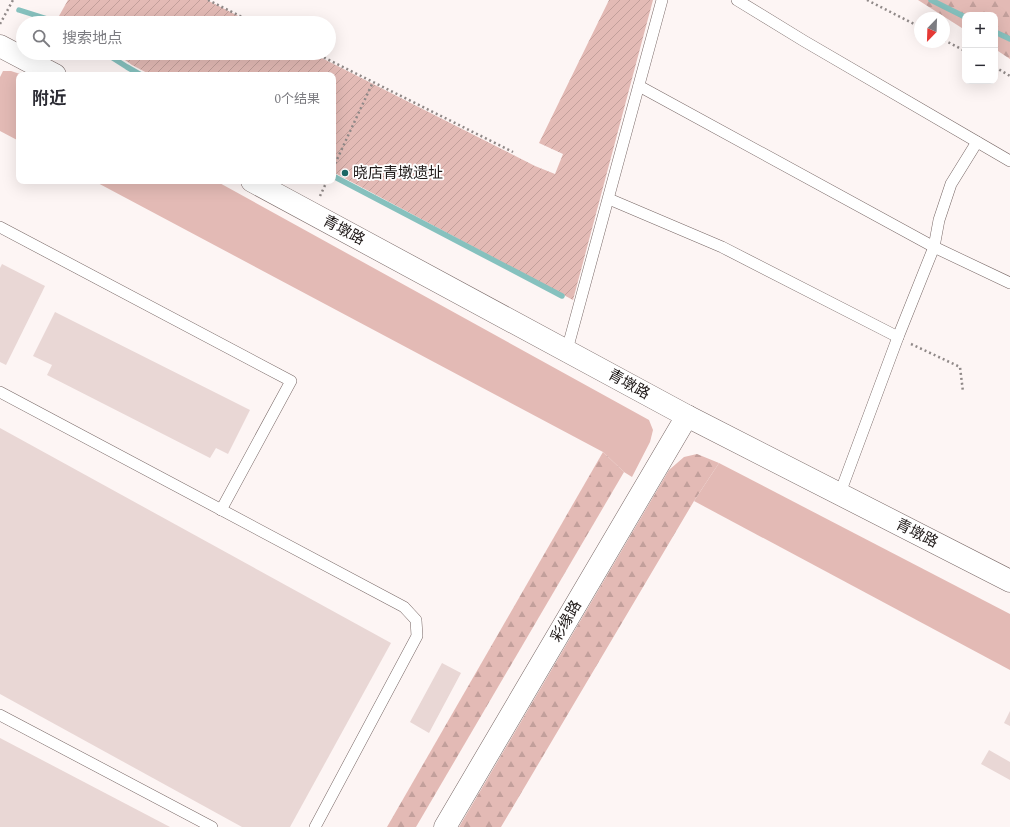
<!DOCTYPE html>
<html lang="zh">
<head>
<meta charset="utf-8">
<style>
  :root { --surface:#fff; --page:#f7f7f7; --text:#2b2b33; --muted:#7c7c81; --line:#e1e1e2 }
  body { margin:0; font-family:Spectral,"Noto Sans SC",serif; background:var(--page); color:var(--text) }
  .controls { position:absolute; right:12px; top:12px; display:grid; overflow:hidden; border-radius:8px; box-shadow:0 4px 16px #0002 }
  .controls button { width:36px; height:36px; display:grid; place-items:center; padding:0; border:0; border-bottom:1px solid var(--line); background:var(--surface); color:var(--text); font:20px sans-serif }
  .compass { position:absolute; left:914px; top:12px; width:36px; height:36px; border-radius:50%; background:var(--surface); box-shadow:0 4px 16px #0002; rotate:203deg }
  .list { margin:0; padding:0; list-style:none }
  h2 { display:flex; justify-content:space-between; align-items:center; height:52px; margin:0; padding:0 16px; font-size:17px }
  h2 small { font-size:13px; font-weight:400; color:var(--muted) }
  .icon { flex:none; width:22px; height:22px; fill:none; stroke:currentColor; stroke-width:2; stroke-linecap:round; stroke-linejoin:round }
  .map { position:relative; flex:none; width:1010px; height:827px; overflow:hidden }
  .search { position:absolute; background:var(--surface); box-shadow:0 4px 16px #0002; left:16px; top:16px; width:320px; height:44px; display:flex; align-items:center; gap:10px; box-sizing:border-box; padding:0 14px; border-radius:22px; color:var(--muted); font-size:15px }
  .panel { position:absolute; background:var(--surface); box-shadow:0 4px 16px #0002; left:16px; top:72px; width:320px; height:112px; border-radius:8px }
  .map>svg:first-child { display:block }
  .grass { fill:#e3bab5 }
  .forest { fill:url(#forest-firs) }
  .garden { fill:url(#garden-furrows) }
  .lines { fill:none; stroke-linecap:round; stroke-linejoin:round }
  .stream { stroke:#86c1be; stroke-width:5.5 }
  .building { fill:#e9d7d5 }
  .service-casing { stroke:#776765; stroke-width:12 }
  .minor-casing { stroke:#776765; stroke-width:23 }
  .secondary-casing { stroke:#776765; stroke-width:23 }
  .path { stroke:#908988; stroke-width:2.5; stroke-dasharray:2 3; stroke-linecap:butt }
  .service { stroke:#fff; stroke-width:11 }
  .minor { stroke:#fff; stroke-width:22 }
  .secondary { stroke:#fff; stroke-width:22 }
  .poi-dot { fill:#1c6866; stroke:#fff; stroke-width:1.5 }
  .labels { text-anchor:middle; stroke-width:3.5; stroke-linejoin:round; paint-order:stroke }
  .poi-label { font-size:15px; fill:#1f1918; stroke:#fff; text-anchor:start }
  .street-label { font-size:15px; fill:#1f1918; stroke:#fff }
</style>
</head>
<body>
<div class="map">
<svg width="1010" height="827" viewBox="0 0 1010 827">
  <defs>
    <pattern id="forest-firs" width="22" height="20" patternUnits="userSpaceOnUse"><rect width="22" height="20" fill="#e3bab5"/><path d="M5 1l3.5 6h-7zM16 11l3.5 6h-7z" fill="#c29f9b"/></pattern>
    <pattern id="garden-furrows" width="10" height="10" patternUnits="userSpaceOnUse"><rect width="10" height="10" fill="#e3bab5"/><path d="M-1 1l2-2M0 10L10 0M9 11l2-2" fill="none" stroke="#c29f9b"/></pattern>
  </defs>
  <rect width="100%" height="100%" fill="#fdf5f4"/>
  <g class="grass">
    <path d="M3 71H11L23 75H19V141L0 131V77Z"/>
    <path d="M94 181H216L649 420 653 430 650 442 632 477 624 472 603 452Z"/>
    <path d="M719 463 1010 614V670L694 501Z"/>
  </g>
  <g class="forest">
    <path d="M918 0H1010V59L995 49V15H965V30Z"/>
    <path d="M603 452 624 472 416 827H387Z"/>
    <path d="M697 454 719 463 694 501 501 827H459L669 470 684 457Z"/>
  </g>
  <g class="garden">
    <path d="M68 0H207L252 23H70L59 16Z"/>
    <path d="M609 0H653L573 300 333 172V75H151L132 65 115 53H312L535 166 555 174 563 154 539 143Z"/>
  </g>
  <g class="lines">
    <g class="stream">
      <path d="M931 0 965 17"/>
      <path d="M19 10 60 23"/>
      <path d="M995 32 1010 39"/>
      <path d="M105 53 127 67 141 75"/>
      <path d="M333 176 562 296"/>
    </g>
  </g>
  <g class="building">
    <path d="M2 264 45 286 6 365 0 362V268Z"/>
    <path d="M55 312 250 410 228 454 216 448 210 458 47 375 52 365 33 356Z"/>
    <path d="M0 428 391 643 290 827H242L0 694Z"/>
    <path d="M442 663 461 673 429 733 410 722Z"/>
    <path d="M1010 711V726L1004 723Z"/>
    <path d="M0 738 170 827H0Z"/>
    <path d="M989 750 1010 762V780L981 764Z"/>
  </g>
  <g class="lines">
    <g class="service-casing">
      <g id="service">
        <path d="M737 0 804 41 1010 161"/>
        <path d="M639 86 934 247 1010 283"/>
        <path d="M609 199 722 247 898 337"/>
        <path d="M0 227 291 381 221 510"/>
        <path d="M567 350 662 0"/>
        <path d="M0 392 404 607 416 620 417 636 315 827"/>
        <path d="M840 493 898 337 934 247 939 220 951 184 977 142"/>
        <path d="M0 715 212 827"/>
      </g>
    </g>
    <g class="minor-casing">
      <path id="minor" d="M445 827 687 416"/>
    </g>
    <g class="secondary-casing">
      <g id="secondary">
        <path d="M0 46 55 75"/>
        <path d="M252 181 687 416 1010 581"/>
      </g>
    </g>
    <g class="path">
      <path d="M208 0 254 23"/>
      <path d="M867 0 920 27"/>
      <path d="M0 24 13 0"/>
      <path d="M944 40 965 51"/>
      <path d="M315 53 513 152"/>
      <path d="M995 67 1010 76"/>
      <path d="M157 75 158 74"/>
      <path d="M333 168 373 82"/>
      <path d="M320 196 327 181"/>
      <path d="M911 344 960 367 963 392"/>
    </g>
    <use href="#service" class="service"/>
    <use href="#minor" class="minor"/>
    <use href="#secondary" class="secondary"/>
  </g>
  <circle class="poi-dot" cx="345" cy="173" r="4"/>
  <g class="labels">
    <g class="poi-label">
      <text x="353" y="178">晓店青墩遗址</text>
    </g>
    <g class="street-label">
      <text transform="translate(344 230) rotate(28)" y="5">青墩路</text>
      <text transform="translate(629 384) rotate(29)" y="5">青墩路</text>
      <text transform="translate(917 533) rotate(27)" y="5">青墩路</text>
      <text transform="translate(566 621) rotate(-60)" y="5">彩缘路</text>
    </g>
  </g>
</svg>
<div class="controls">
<button>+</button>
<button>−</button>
</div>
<svg class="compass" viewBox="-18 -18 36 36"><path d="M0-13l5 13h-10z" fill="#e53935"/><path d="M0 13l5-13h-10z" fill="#7c7c81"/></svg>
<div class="search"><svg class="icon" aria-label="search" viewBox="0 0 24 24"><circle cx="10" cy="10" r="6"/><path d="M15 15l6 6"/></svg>搜索地点</div>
<section class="panel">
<h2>附近<small>0个结果</small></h2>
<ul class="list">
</ul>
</section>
</div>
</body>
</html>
